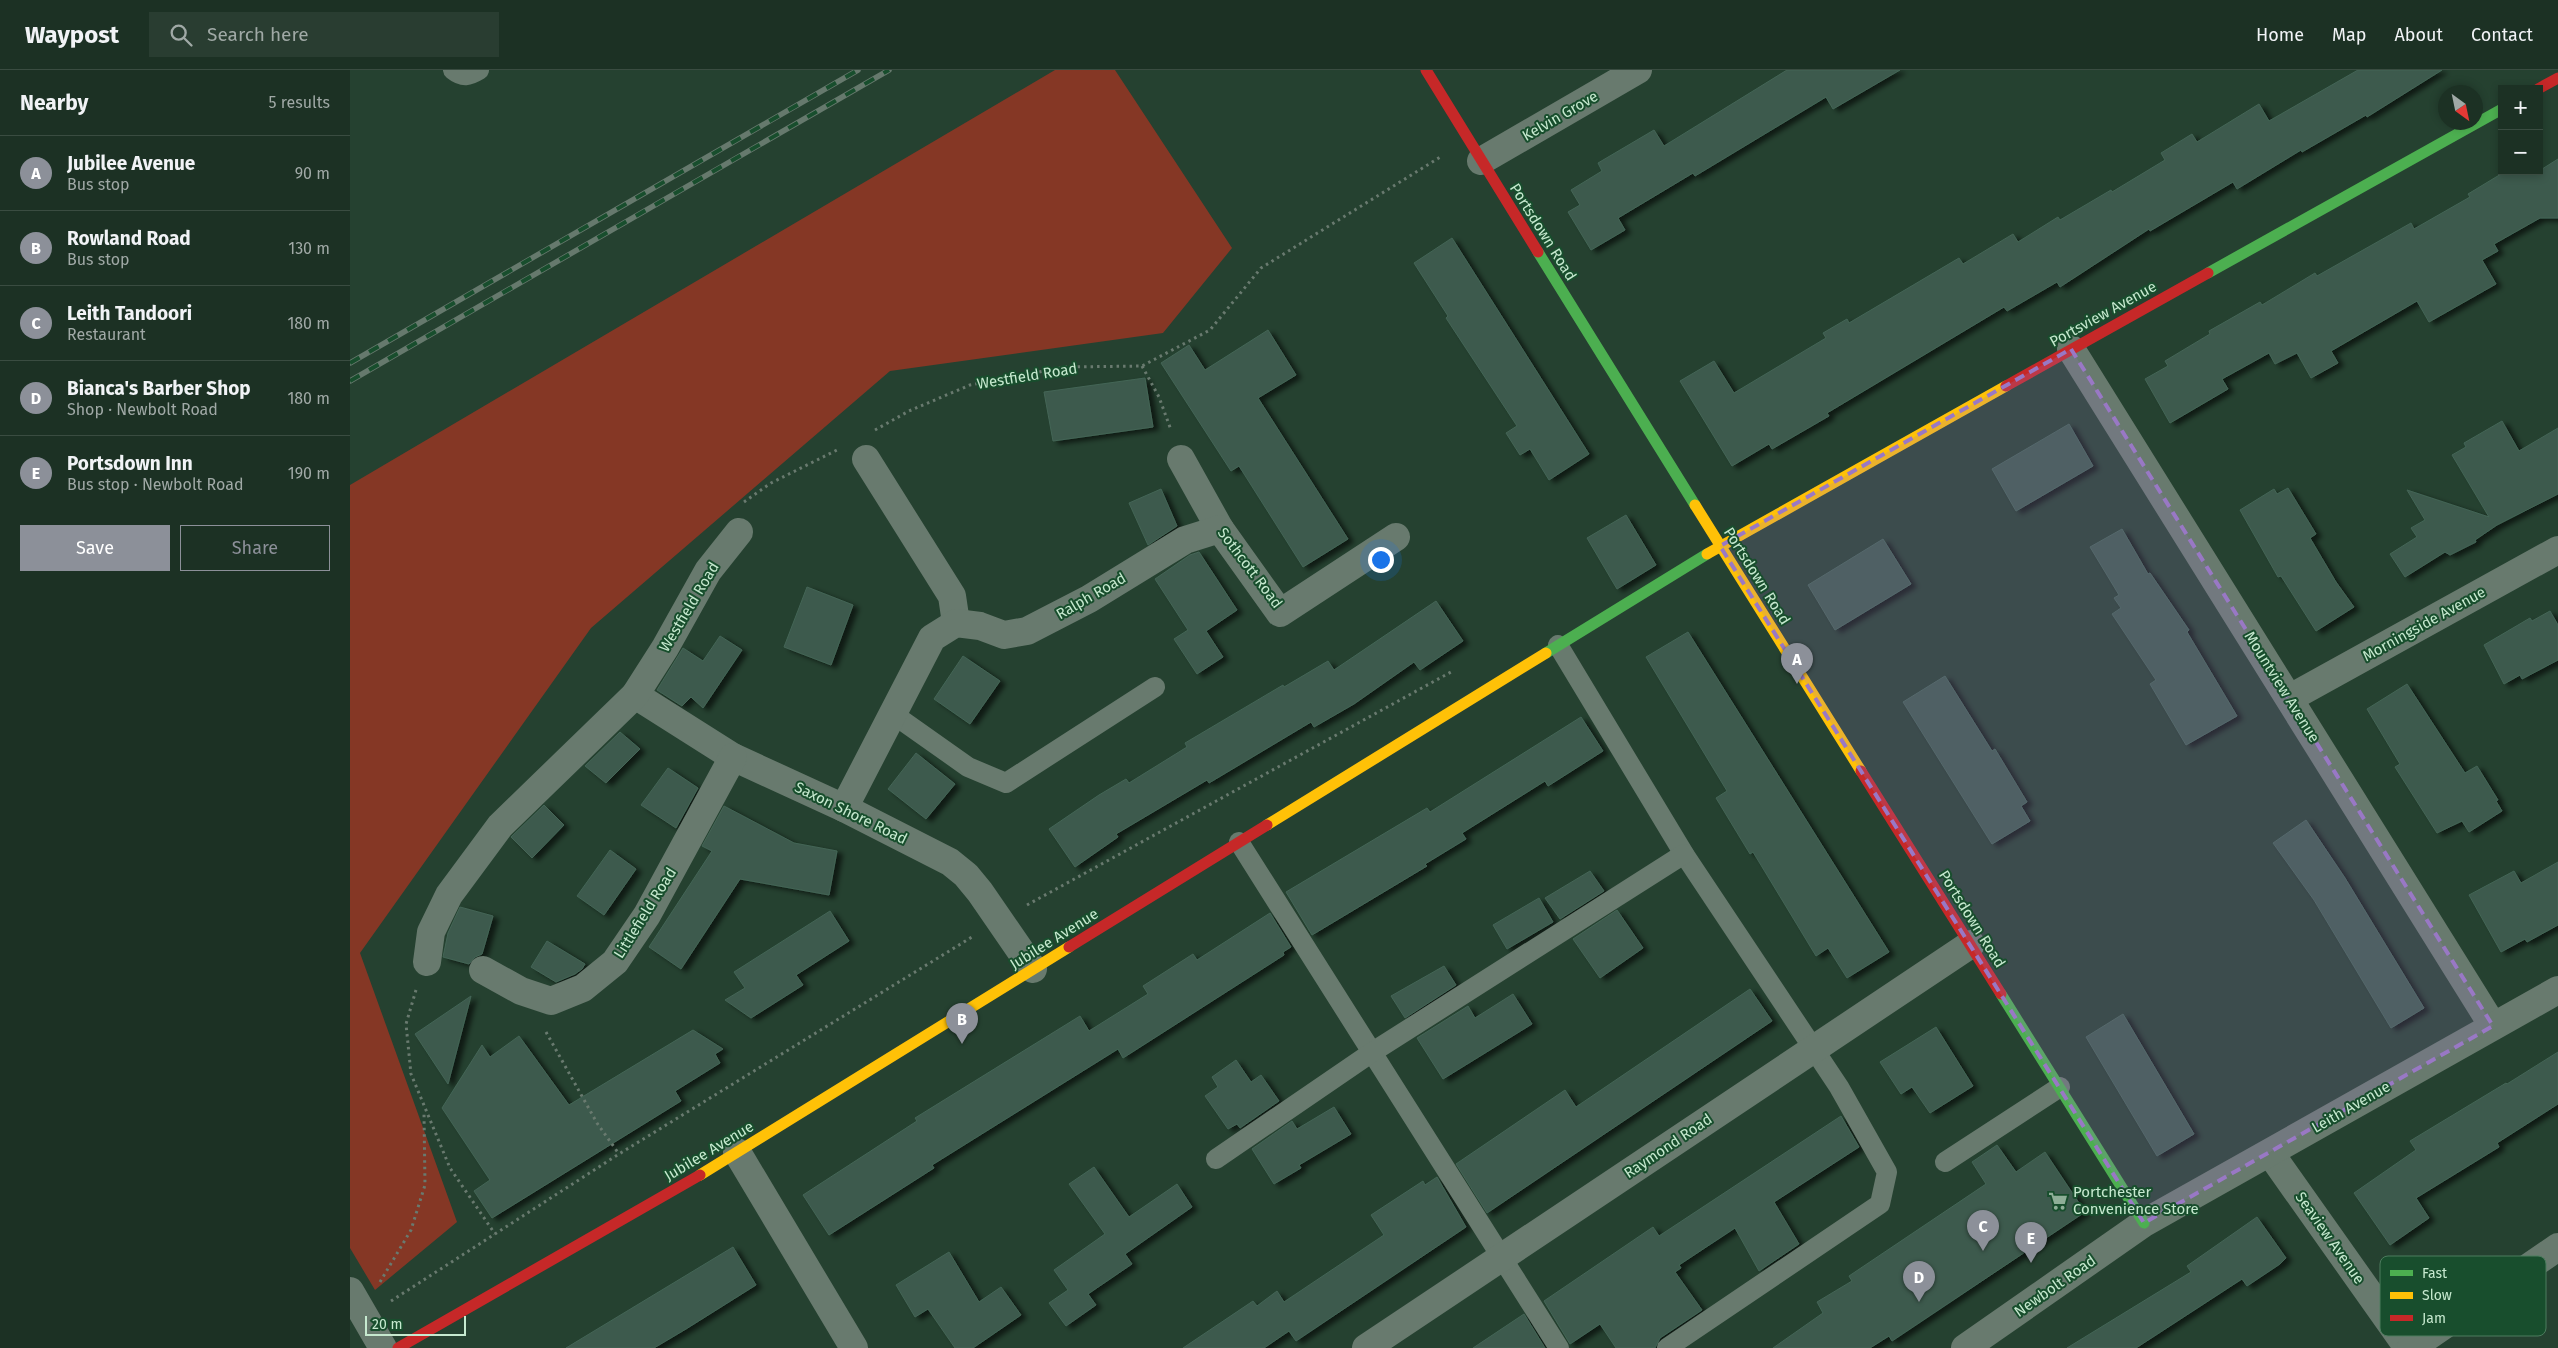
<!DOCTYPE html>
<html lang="en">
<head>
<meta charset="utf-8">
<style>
  :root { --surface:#1c3124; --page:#293d31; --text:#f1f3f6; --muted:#a0a9a6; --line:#3a4c41; --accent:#8c9099 }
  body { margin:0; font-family:"Fira Sans",sans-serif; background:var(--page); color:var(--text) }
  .controls { position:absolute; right:15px; top:15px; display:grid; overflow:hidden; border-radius:0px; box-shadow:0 2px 8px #0003 }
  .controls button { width:45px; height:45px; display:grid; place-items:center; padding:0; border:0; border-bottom:1px solid var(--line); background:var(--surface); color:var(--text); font:25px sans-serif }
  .compass { position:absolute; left:2088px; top:15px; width:45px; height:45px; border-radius:50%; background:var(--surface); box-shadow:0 2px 8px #0003; rotate:147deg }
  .scale { position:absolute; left:15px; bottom:12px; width:101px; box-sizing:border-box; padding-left:5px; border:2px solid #c6e9cf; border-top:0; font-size:14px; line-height:18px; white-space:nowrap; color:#c6e9cf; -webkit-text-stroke:4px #184e2d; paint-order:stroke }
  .you { position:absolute; left:1030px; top:489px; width:18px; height:18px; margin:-12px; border:4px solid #fff; border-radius:50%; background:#1a73e8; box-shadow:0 0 0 8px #1a73e833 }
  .badge { display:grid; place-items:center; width:32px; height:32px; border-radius:50%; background:var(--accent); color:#fff; font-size:16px; font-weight:700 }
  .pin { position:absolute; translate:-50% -41px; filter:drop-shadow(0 1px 2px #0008) }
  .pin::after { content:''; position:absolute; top:26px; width:18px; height:15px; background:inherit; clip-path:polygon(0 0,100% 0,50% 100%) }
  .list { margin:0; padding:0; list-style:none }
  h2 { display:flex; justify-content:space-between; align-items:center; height:65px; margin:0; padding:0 20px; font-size:21px }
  h2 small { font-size:16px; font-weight:400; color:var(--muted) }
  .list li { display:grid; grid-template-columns:32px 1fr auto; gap:15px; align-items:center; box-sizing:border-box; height:75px; padding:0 20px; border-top:1px solid var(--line) }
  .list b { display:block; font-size:19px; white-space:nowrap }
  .list p { margin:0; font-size:16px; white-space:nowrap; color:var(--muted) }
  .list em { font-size:16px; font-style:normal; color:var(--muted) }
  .actions { display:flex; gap:10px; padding:15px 20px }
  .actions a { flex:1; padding:11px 0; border:1px solid var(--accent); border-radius:0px; text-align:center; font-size:18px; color:var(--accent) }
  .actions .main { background:var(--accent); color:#fff }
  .icon { flex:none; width:28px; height:28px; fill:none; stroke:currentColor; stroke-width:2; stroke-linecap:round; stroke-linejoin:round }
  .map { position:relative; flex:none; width:2208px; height:1278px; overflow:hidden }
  header { display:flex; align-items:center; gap:30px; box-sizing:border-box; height:70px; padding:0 25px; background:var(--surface); border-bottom:1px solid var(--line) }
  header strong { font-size:24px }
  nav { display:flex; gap:28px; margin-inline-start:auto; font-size:18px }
  .search { width:350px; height:45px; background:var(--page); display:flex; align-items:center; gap:12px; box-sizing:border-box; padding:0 18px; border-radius:0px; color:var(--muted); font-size:19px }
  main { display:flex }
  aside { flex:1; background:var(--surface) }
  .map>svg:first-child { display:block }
  .green { fill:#853725 }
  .building { fill:#3d5a4d; stroke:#446556; filter:url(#shadow) }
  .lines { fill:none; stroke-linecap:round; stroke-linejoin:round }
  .path { stroke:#697a6f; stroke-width:3; stroke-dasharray:2.5 4; stroke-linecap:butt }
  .lane { stroke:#687a6e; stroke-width:20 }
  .street { stroke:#687a6e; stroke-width:28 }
  .fast { stroke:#4caf50; stroke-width:11 }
  .slow { stroke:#ffc107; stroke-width:11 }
  .jam { stroke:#c62828; stroke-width:11 }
  .rail-casing { stroke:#66796d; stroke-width:5.5 }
  .rail { stroke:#184e2d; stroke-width:4; stroke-dasharray:11; stroke-linecap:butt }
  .marked { fill:#9978c5; fill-opacity:0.2; stroke:#9978c5; stroke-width:4; stroke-dasharray:10 6; stroke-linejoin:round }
  .labels { text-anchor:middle; stroke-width:4; stroke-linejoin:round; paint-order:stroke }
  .street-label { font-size:15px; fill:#c6e9cf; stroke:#184e2d }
  .poi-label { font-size:15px; fill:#c6e9cf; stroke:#184e2d; text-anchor:start }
  .key { fill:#184e2d; stroke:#4c7c5e; stroke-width:1 }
  .key-label { font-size:14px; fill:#c6e9cf }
</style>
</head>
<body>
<header>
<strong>Waypost</strong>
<div class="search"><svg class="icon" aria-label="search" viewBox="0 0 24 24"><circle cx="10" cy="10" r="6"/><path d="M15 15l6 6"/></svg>Search here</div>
<nav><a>Home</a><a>Map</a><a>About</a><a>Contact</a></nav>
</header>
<main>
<aside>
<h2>Nearby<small>5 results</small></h2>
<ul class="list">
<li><span class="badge">A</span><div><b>Jubilee Avenue</b><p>Bus stop</p></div><em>90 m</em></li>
<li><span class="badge">B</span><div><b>Rowland Road</b><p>Bus stop</p></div><em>130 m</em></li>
<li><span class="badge">C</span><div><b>Leith Tandoori</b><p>Restaurant</p></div><em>180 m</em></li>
<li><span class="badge">D</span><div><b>Bianca's Barber Shop</b><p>Shop · Newbolt Road</p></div><em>180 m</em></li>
<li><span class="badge">E</span><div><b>Portsdown Inn</b><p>Bus stop · Newbolt Road</p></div><em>190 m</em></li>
</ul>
<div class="actions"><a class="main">Save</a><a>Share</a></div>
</aside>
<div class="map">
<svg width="2208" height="1278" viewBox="0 0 2208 1278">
  <defs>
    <filter id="shadow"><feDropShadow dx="5.5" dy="3" stdDeviation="2.5" flood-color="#0009"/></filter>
  </defs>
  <rect width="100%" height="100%" fill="#254130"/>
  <path class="green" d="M705 0H765L882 178 813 263 540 301 241 558 10 883 107 1152 25 1220 0 1178V415Z"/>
  <g class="building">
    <path d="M1437 0H1550L1483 39 1476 27 1345 106 1343 103 1268 148 1275 160 1241 180 1218 142 1230 135 1221 120 1252 101 1248 93 1304 60 1314 76Z"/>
    <path d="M2008 0H2092L2017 47 2016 45 1952 82 1951 80 1887 119 1883 112 1800 161 1799 159 1710 217 1707 212 1657 241 1654 237 1477 343 1479 346 1422 379 1419 374 1382 396 1330 311 1364 291 1384 323 1476 268 1473 263 1497 249 1499 253 1609 188 1613 194 1663 164 1668 172 1708 147 1710 150 1761 120 1762 122 1815 90 1811 83 1842 64 1847 72 1909 34 1919 51Z"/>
    <path d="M2208 89V148H2190L2144 174 2148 181 2132 190 2146 214 2079 252 2067 231 1981 281 1988 293 1961 308 1947 283 1925 294 1919 283 1872 309 1878 319 1820 353 1795 309 1818 296 1815 291 1860 264 1859 261 1910 232 1912 235 1965 203 1967 206 2061 153 2064 159 2120 127 2118 124 2156 101H2189Z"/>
    <path d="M1102 168 1239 384 1199 410 1180 379 1170 385 1156 363 1167 356 1096 248 1098 246 1064 193Z"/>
    <path d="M918 260 946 305 908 328 998 469 953 497 889 396 881 401 811 293 839 275 855 300Z"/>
    <path d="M795 308 803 357 703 371 694 322Z"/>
    <path d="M2152 351 2169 381 2208 358V424L2147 455 2125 470 2126 472 2100 485 2095 482 2055 507 2040 484 2067 467 2061 458 2075 450 2057 420 2139 447 2102 385 2116 377 2114 373Z"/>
    <path d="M1719 354 1743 396 1666 441 1642 399Z"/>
    <path d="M1938 418 1966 464 1960 468 1986 512 2004 537 1966 561 1931 506 1928 507 1890 440 1924 419 1927 424Z"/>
    <path d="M811 419 827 456 798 475 779 433Z"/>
    <path d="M1276 445 1306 495 1267 519 1237 468Z"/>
    <path d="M1772 459 1798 504 1800 503 1839 560 1837 562 1887 646 1836 675 1800 614 1806 610 1762 544 1771 538 1764 528 1769 525 1740 477Z"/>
    <path d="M1533 469 1561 514 1485 560 1458 515Z"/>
    <path d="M849 482 887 540 856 561 873 587 847 604 824 569 838 560 805 509 840 485Z"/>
    <path d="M457 517 503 535 481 595 434 577Z"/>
    <path d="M1086 531 1113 571 1070 600 1064 592 1004 634 964 657 961 652 859 713 857 710 766 764 768 767 725 797 699 759 749 725 776 709 779 713 837 677 835 673 933 615 934 617 978 591 984 600Z"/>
    <path d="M2200 541 2208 555V590L2172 609 2170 605 2154 614 2134 575 2180 548 2182 551Z"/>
    <path d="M1338 562 1539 882 1497 908 1478 878 1466 886 1403 782 1400 784 1366 728 1377 721 1296 587Z"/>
    <path d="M370 566 392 580 353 638 341 627 332 636 307 620 333 578 353 591Z"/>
    <path d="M613 586 650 611 620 654 584 629Z"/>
    <path d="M1595 606 1642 681 1645 679 1677 732 1671 736 1680 751 1642 774 1553 632Z"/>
    <path d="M2057 614 2115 703 2127 696 2148 730 2146 731 2152 741 2119 762 2112 751 2087 763 2045 697 2050 694 2017 639Z"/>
    <path d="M1231 647 1253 681 1198 716 1195 711 1112 763 1116 769 1075 794 1077 796 962 865 936 822 1077 738 1080 742Z"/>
    <path d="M270 662 290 679 256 713 235 696Z"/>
    <path d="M566 683 605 714 576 749 538 719Z"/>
    <path d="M318 698 348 718 326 758 291 735Z"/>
    <path d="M194 735 214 755 182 788 161 767Z"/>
    <path d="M374 736 444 773 487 781 479 825 390 809 331 899 299 877 362 781 352 776Z"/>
    <path d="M1956 750 1995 808 2074 938 2041 958 1964 830 1923 773Z"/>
    <path d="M260 780 286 799 254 845 227 826Z"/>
    <path d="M2208 792V855L2177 872 2175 869 2151 882 2119 825 2164 801 2171 813Z"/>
    <path d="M1240 801 1254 821 1210 849 1195 828Z"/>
    <path d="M1189 828 1203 852 1157 879 1143 855Z"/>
    <path d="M110 837 143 846 132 884 125 887 119 894 93 887 98 863Z"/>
    <path d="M1267 840 1293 878 1250 908 1223 869Z"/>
    <path d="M480 841 499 871 446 905 453 915 401 948 375 930 395 918 384 902Z"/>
    <path d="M920 843 941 877 933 882 934 885 773 988 768 979 582 1095 584 1098 479 1165 453 1125 567 1051 565 1048 730 946 739 961 798 924 793 916 843 884 847 890Z"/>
    <path d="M197 871 235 894 232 899 225 904 206 912 181 897Z"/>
    <path d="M1094 896 1106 915 1055 948 1041 926Z"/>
    <path d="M1400 919 1422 951 1137 1143 1106 1094 1215 1020 1226 1037Z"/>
    <path d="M1163 924 1182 954 1093 1009 1067 968 1118 936 1125 948Z"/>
    <path d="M121 926 98 1014 65 964Z"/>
    <path d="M1773 944 1844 1064 1807 1086 1736 967Z"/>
    <path d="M1586 957 1623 1016 1580 1043 1562 1017 1551 1024 1530 992Z"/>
    <path d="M343 960 373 979 365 984 370 993 325 1021 331 1031 142 1148 124 1121 140 1110 92 1038 132 975 140 987 169 966 219 1035Z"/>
    <path d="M2208 982V1034L2147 1073 2149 1077 2066 1128 2079 1148 2040 1175 2004 1123 2066 1080 2060 1071 2156 1013 2157 1014Z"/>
    <path d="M886 990 901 1012 911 1005 929 1031 890 1058 887 1054 878 1059 855 1026 868 1017 862 1007Z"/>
    <path d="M984 1037 1001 1064 949 1095 951 1098 924 1114 902 1079 942 1051 947 1059Z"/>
    <path d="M1491 1046 1509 1077 1424 1132 1449 1174 1409 1201 1385 1158 1329 1195 1331 1198 1325 1202 1352 1240 1310 1268 1305 1278H1266L1250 1254 1220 1274 1194 1231 1303 1157 1309 1166Z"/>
    <path d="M1647 1075 1666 1102 1695 1082 1735 1142 1542 1271 1539 1266 1520 1278H1423L1473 1243 1467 1232 1502 1211 1499 1206 1636 1114 1622 1092Z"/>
    <path d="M744 1097 779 1147 827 1114 842 1137 775 1184 782 1194 738 1224 746 1235 716 1256 699 1233 718 1220 704 1200 755 1164 719 1114Z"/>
    <path d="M1087 1107 1116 1157 946 1271 939 1261 914 1278H833L903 1231 907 1236 927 1221 934 1232 1034 1165 1021 1145 1073 1111 1075 1115Z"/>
    <path d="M1907 1147 1936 1188 1930 1194 1897 1216 1892 1209 1786 1278H1717L1841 1202 1837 1196Z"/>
    <path d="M383 1177 406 1215 336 1259 304 1278H216Z"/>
    <path d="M599 1182 629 1232 651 1217 671 1245 623 1278H605L578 1239 565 1247 546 1215Z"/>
    <path d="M1174 1244 1195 1278H1123Z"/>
  </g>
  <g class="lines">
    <g class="path">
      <path d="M792 296 809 327 821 360"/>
      <path d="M525 360 559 341 620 315 716 297 792 296 860 260 911 198 1092 86"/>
      <path d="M394 432 421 413 487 380"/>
      <path d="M677 835 1101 602"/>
      <path d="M66 920 56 954 61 1004 100 1098 145 1164"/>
      <path d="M196 962 247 1053 269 1084"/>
      <path d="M30 1212 61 1160 75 1115 74 1044"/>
      <path d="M41 1231 269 1084 622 867"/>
    </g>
    <g class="lane">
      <path d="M103 0C113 8 119 6 129 0"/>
      <path d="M1208 575 1334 784 1489 1017 1537 1102 1530 1134 1317 1278"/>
      <path d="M543 644 618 697 656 713 805 617"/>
      <path d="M889 772 1209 1278"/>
      <path d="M866 1089 1021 983 1334 784"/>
      <path d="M1595 1092 1710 1017"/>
    </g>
    <g class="street">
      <path d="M1131 91 1288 0"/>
      <path d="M1721 279 2143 956"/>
      <path d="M516 389 602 526 606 553"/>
      <path d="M831 389 870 459 930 543 1046 467"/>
      <path d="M285 625 383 687 494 738 600 792 616 805 630 822 683 899"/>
      <path d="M1940 628 2208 480"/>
      <path d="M494 738 582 568 606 553 630 556 654 565 677 561 739 529 835 470 870 459"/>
      <path d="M77 892 81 862 99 825 150 756 285 625 315 578 358 501 389 462"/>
      <path d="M133 900 171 921 201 931 233 918 265 892 297 845 383 687"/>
      <path d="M387 1082 504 1278"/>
      <path d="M1920 1083 2058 1278"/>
      <path d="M0 1221 33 1278"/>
      <path d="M1016 1278 1621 874"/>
      <path d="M1615 1278 1794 1153 2208 920"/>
      <path d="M2061 1278 2208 1177"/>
    </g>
    <g class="fast">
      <path d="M1188 182 1345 435"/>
      <path d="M1858 203 2152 39"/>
      <path d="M1196 583 1357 484"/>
      <path d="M1651 924 1794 1153"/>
    </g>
    <g class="slow">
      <path d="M1345 435 1511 701"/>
      <path d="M1357 484 1656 316"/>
      <path d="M917 755 1196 583"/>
      <path d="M350 1105 719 877"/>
    </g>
    <g class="jam">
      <path d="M1076 0 1188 182"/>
      <path d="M2188 19 2208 8"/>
      <path d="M1656 316 1858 203"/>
      <path d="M1511 701 1651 924"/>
      <path d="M719 877 917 755"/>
      <path d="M48 1278 350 1105"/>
    </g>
    <g class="rail-casing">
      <g id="rail">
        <path d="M0 293 508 0"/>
        <path d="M0 311 539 0"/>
      </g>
    </g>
    <use href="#rail" class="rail"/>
  </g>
  <path class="marked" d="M1721 279 2143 956 1794 1153 1370 476Z"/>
  <defs>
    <g id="supermarket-bare" transform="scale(1.5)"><path d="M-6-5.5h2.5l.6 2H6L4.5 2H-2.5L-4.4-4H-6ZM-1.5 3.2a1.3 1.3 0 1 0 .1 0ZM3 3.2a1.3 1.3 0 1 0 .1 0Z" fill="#8eae97" stroke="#184e2d" stroke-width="2.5" paint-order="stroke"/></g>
  </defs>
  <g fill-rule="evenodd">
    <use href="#supermarket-bare" x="1708" y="1131"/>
  </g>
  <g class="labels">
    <g class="street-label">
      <text transform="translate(1210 46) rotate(-30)" y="5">Kelvin Grove</text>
      <text transform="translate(1193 162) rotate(58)" y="5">Portsdown Road</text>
      <text transform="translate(1753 244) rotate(-29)" y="5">Portsview Avenue</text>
      <text transform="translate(677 306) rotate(-9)" y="5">Westfield Road</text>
      <text transform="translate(900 498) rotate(53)" y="5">Sothcott Road</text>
      <text transform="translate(1407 506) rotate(58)" y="5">Portsdown Road</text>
      <text transform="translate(741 526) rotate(-30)" y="5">Ralph Road</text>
      <text transform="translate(339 537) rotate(-59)" y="5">Westfield Road</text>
      <text transform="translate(2074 554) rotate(-29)" y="5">Morningside Avenue</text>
      <text transform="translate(1932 617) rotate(58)" y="5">Mountview Avenue</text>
      <text transform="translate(501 743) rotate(26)" y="5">Saxon Shore Road</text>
      <text transform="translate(295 843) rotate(-58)" y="5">Littlefield Road</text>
      <text transform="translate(1622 849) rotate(58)" y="5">Portsdown Road</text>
      <text transform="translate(704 869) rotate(-32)" y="5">Jubilee Avenue</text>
      <text transform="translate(2001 1037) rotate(-30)" y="5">Leith Avenue</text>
      <text transform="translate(1318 1076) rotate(-34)" y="5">Raymond Road</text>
      <text transform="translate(359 1081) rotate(-31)" y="5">Jubilee Avenue</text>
      <text transform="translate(1980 1168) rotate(55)" y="5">Seaview Avenue</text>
      <text transform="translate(1705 1216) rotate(-35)" y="5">Newbolt Road</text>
    </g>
    <g class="poi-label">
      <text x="1723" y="1127">Portchester<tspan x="1723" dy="17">Convenience Store</tspan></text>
    </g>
  </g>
  <rect x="2030" y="1186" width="166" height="80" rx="8" class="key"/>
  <rect x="2040" y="1200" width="23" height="6" fill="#4caf50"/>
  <rect x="2040" y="1222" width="23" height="7" fill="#ffc107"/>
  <rect x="2040" y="1245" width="23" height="6" fill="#c62828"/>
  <g class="key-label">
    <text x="2072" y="1208">Fast</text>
    <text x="2072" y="1230">Slow</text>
    <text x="2072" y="1253">Jam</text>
  </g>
</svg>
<div class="controls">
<button>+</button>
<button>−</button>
</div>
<svg class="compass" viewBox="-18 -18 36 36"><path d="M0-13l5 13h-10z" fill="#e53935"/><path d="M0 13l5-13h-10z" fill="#a0a9a6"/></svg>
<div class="scale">20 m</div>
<div class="you"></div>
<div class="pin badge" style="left:1447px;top:614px">A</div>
<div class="pin badge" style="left:612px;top:974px">B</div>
<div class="pin badge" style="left:1633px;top:1181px">C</div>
<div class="pin badge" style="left:1569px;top:1232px">D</div>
<div class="pin badge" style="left:1681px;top:1193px">E</div>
</div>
</main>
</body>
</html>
